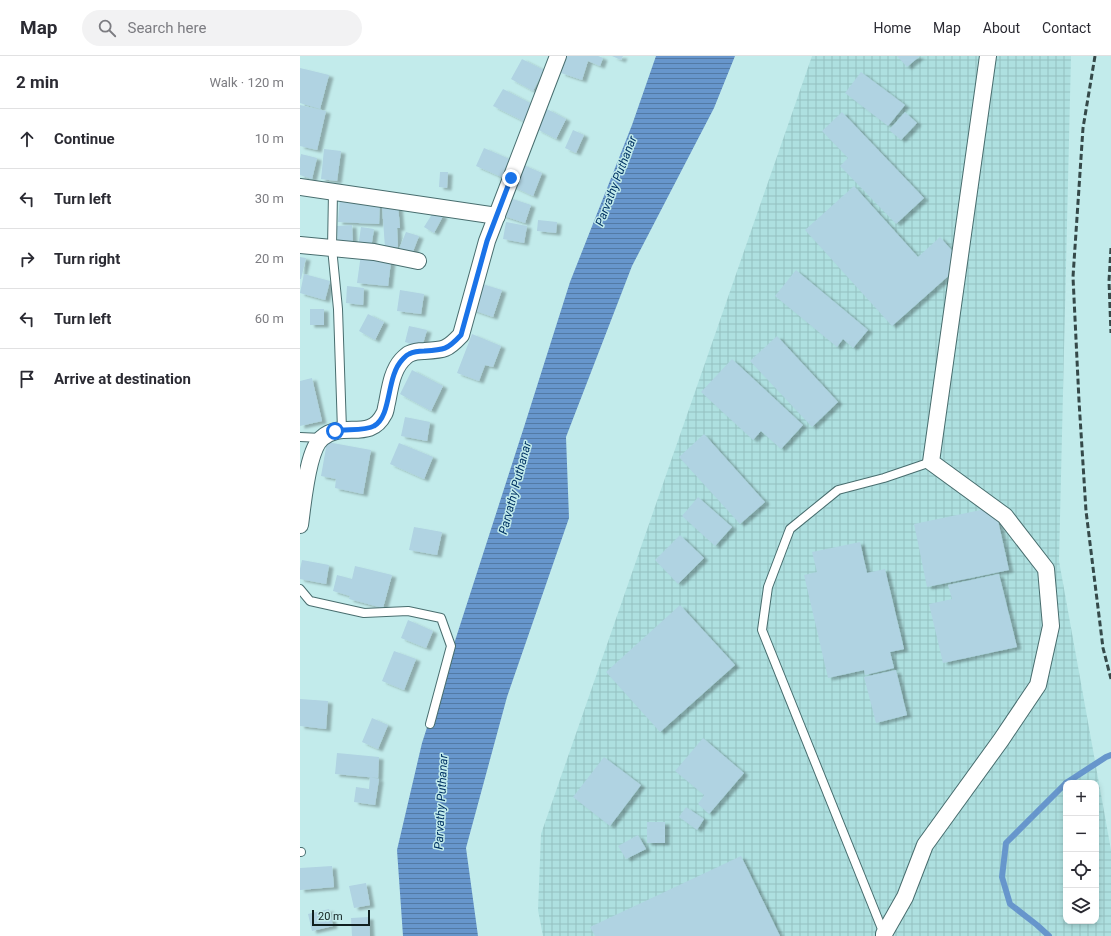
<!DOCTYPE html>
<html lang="en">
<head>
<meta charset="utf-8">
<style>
  :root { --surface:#fff; --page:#f2f2f3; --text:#2b2b33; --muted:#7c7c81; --line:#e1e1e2 }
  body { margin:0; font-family:Roboto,sans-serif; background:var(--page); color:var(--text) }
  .controls { position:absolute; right:12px; bottom:12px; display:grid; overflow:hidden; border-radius:8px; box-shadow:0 2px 6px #0003 }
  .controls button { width:36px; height:36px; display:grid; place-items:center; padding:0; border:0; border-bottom:1px solid var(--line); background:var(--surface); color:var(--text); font:20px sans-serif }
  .scale { position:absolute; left:12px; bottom:10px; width:58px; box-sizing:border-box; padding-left:4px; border:2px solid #101f1f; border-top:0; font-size:11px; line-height:14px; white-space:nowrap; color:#101f1f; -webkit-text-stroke:3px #c2ebeb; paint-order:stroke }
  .stop { position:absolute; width:12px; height:12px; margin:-9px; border:3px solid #1a73e8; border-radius:50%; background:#fff }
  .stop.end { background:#1a73e8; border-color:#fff; box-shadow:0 1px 4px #0008 }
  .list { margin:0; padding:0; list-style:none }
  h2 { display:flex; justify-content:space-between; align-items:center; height:52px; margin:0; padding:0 16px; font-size:17px }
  h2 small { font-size:13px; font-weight:400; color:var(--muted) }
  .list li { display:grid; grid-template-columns:26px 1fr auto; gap:12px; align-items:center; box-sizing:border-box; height:60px; padding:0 16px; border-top:1px solid var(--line) }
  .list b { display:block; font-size:15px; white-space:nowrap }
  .list em { font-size:13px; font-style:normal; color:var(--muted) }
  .icon { flex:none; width:22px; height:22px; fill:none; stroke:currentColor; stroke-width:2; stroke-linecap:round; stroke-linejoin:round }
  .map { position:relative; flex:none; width:811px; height:880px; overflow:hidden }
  header { display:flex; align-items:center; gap:24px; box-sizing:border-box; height:56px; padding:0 20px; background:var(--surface); border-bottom:1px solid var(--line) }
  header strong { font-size:19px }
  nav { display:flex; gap:22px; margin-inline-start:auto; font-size:14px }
  .search { width:280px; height:36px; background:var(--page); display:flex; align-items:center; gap:10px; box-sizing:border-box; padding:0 14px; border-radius:22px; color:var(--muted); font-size:15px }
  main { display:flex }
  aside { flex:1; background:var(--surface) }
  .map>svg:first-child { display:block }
  .industrial { fill:url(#industrial-grid); fill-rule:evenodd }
  .water { fill:url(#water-rules) }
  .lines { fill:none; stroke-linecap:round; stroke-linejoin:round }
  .stream { stroke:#6796cc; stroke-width:6 }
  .building { fill:#b0d3e2; filter:url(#shadow) }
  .lane-casing { stroke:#486d6e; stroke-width:10 }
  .street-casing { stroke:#486d6e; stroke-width:18 }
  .lane { stroke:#fff; stroke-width:8 }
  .street { stroke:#fff; stroke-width:16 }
  .rail { stroke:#354949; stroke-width:3; stroke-dasharray:6 3; stroke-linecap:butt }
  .route { stroke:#1a73e8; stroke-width:5 }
  .labels { text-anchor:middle; stroke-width:3; stroke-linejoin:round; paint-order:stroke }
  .water-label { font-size:12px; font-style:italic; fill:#003263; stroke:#c2ebeb }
</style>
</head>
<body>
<header>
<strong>Map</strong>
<div class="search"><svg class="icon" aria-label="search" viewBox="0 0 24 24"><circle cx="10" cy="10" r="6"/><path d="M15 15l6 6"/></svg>Search here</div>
<nav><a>Home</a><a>Map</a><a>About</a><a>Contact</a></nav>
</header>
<main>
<aside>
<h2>2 min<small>Walk · 120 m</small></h2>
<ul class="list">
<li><svg class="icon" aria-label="ahead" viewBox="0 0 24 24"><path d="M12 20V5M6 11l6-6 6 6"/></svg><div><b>Continue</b></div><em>10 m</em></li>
<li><svg class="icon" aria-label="left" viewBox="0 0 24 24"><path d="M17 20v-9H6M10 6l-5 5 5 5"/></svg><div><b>Turn left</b></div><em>30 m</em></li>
<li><svg class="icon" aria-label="right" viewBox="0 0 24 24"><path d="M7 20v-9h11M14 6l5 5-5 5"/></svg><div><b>Turn right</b></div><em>20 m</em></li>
<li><svg class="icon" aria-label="left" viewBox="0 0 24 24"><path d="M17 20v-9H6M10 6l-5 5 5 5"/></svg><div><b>Turn left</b></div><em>60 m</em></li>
<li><svg class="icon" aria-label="arrive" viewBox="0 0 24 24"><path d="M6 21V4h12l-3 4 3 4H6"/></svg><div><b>Arrive at destination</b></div></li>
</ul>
</aside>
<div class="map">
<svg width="811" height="880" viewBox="0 0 811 880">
  <defs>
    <pattern id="industrial-grid" width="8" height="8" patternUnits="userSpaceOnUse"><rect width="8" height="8" fill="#aee0e0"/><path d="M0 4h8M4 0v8" fill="none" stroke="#95c0c0"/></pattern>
    <pattern id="water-rules" width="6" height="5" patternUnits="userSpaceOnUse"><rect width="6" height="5" fill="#6796cc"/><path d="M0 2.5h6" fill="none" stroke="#537aa5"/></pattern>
    <filter id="shadow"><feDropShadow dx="4.5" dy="2.5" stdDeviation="1" flood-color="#0004"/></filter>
  </defs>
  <rect width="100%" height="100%" fill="#c2ebeb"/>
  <path class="industrial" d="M512 0H771L759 505 811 794V880H243L238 854 241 778ZM766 727H796V865H766Z"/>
  <path class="water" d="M356 0H435L414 52 332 210 266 381 269 462 207 641 166 792 178 880H103L97 794 122 687 224 371 270 226 332 69Z"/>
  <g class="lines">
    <g class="stream">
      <path d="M766 727 806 701 811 699"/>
      <path d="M749 880 737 869 710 848 702 821 706 787 766 727"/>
    </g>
  </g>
  <g class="building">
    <path d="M267 0H298L303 2 300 10 288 5 282 24 261 17Z"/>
    <path d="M312 0H323L321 4Z"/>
    <path d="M597 0H620L607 11Z"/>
    <path d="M222 3 244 14 233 35 211 23Z"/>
    <path d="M0 12 29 19 20 53 0 47Z"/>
    <path d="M561 16 605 49 588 70 545 37Z"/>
    <path d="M203 33 234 49 225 66 193 50Z"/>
    <path d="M0 49 26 55 17 94 0 90Z"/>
    <path d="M247 53 266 63 256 83 237 73Z"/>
    <path d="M542 56 624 142 596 168 540 110 548 102 522 75Z"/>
    <path d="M605 56 617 67 601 84 589 74Z"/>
    <path d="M273 74 284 79 276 97 265 92Z"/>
    <path d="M184 92 214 105 206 123 176 110Z"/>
    <path d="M24 93 41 95 37 125 21 123Z"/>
    <path d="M1 98 17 102 12 123 0 119V103Z"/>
    <path d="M221 108 242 117 233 140 212 130Z"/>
    <path d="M140 116H148L147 132 139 131Z"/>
    <path d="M554 130 618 201 640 181 663 207 592 270 505 174Z"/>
    <path d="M40 141 80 144 79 168 38 166Z"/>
    <path d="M207 141 231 149 225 167 201 159Z"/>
    <path d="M82 149H98L100 172H97L98 191 85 192Z"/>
    <path d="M134 155 143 160 134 177 124 171Z"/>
    <path d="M238 164 257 166 256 177 237 175Z"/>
    <path d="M206 166 227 170 224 187 203 183Z"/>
    <path d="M52 169 53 189 38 190 37 170Z"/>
    <path d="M61 171 74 173 71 192 58 191Z"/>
    <path d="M106 176 119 180 112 198 99 193Z"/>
    <path d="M61 198 91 205 88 230 57 227Z"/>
    <path d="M0 201 6 202 1 223H0Z"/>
    <path d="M496 214 568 274 553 292 543 283 537 291 475 240Z"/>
    <path d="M4 218 30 225 25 244 0 237Z"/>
    <path d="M179 227 202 234 193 261 170 253Z"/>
    <path d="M47 230 64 232 63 249 46 247Z"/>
    <path d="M100 234 124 238 121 258 97 255Z"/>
    <rect x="10" y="253" width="14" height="16"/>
    <path d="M68 258 84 266 75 284 59 275Z"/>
    <path d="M109 270 127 274 122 291 105 286Z"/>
    <path d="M172 278 201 290 193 311 185 309 179 325 157 317Z"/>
    <path d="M477 280 538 346 512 371 450 305Z"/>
    <path d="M432 303 503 369 481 393 461 375 453 384 401 336Z"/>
    <path d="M112 314 143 330 131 355 100 338Z"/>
    <path d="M12 322 22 365 0 370V325Z"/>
    <path d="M105 361 130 366 127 385 101 380Z"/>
    <path d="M404 378 465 446 440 468 379 401Z"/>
    <path d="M27 386 71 394 63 438 35 432 36 423 21 420Z"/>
    <path d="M99 387 133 401 124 423 90 408Z"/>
    <path d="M398 441 432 471 415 490 382 460Z"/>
    <path d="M695 451 709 514 627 531 614 468Z"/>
    <path d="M114 471 142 476 137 499 109 494Z"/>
    <path d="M380 479 404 502 378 528 355 504Z"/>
    <path d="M560 486 567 517 585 513 604 593 590 596 594 612 565 619 564 614 528 622 504 519 517 516 512 496Z"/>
    <path d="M2 504 29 509 26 528 0 523V513Z"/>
    <path d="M55 510 92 519 83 552 49 543 50 540 33 535 37 519 52 523Z"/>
    <path d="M699 518 717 591 643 607 629 548 652 543 648 529Z"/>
    <path d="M380 549 435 609 360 676 306 616Z"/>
    <path d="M108 564 133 575 126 592 101 582Z"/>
    <path d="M94 595 116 603 104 634 82 625Z"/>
    <path d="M596 614 607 659 576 667 564 621Z"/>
    <path d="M0 643 28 645 26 673 0 670Z"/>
    <path d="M72 662 88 669 78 693 62 686Z"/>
    <path d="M403 682 444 717 409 758 398 748 404 739 375 715Z"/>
    <path d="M37 697 79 701 78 722 35 718Z"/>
    <path d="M304 701 341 729 310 770 273 741Z"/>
    <path d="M70 721 79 723 75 749 54 746 56 731 69 733Z"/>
    <path d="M386 751 404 763 397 774 379 761Z"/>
    <rect x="347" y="766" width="18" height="21"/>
    <path d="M338 779 346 793 326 803 318 790Z"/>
    <path d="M441 800 480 880H295L290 871Z"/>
    <path d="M32 810 34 831 0 834V812Z"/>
    <path d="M66 827 70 849 54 852 49 830Z"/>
    <path d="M29 853 33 870 12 875 8 858Z"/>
    <path d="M69 861 70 880H52L51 862Z"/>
  </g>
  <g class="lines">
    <g class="lane-casing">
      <g id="lane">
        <path d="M33 136 32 192 38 253 42 374"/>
        <path d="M0 381 22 382"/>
        <path d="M0 533 10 545 64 557 108 555 141 562 151 590 130 668"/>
        <path d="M0 796H1"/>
        <path d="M584 878 462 574 468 531 490 473 538 434 584 422 631 406"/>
      </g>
    </g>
    <g class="street-casing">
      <g id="street">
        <path d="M0 131 197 160"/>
        <path d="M0 189 74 196 118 205"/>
        <path d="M0 469C3 449 7 394 22 382 43 364 70 386 84 358 86 355 86 350 87 347 90 332 92 315 102 304 104 302 107 299 109 298 113 296 119 295 124 295 144 294 147 294 161 279L187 185 258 0"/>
        <path d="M584 880V878L605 841 625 789 701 684 738 629 751 570 746 513 705 460 631 406 688 0"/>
      </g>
    </g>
    <use href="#lane" class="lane"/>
    <use href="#street" class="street"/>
    <g class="rail">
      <path d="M795 0 783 72 773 221 779 345 786 455 803 592 811 623"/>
      <path d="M811 192 809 225 811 277"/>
    </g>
  </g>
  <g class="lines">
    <path class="route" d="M35 375C46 373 66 375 74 370 92 360 86 321 102 304 104 302 106 299 109 298 113 296 119 295 124 295 144 294 147 294 161 279L187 185 211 122"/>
  </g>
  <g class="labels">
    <g class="water-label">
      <text transform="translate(316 125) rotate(-69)" y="4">Parvathy Puthanar</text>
      <text transform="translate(215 432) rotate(-75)" y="4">Parvathy Puthanar</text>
      <text transform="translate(141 746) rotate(-87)" y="4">Parvathy Puthanar</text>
    </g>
  </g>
</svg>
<div class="controls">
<button>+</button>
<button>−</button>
<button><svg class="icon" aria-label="locate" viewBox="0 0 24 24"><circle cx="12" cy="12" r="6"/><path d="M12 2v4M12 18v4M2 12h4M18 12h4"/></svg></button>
<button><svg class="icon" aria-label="layers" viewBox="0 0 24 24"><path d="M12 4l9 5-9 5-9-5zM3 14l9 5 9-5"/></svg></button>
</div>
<div class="scale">20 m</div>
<div class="stop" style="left:35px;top:375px"></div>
<div class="stop end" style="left:211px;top:122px"></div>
</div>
</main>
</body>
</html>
